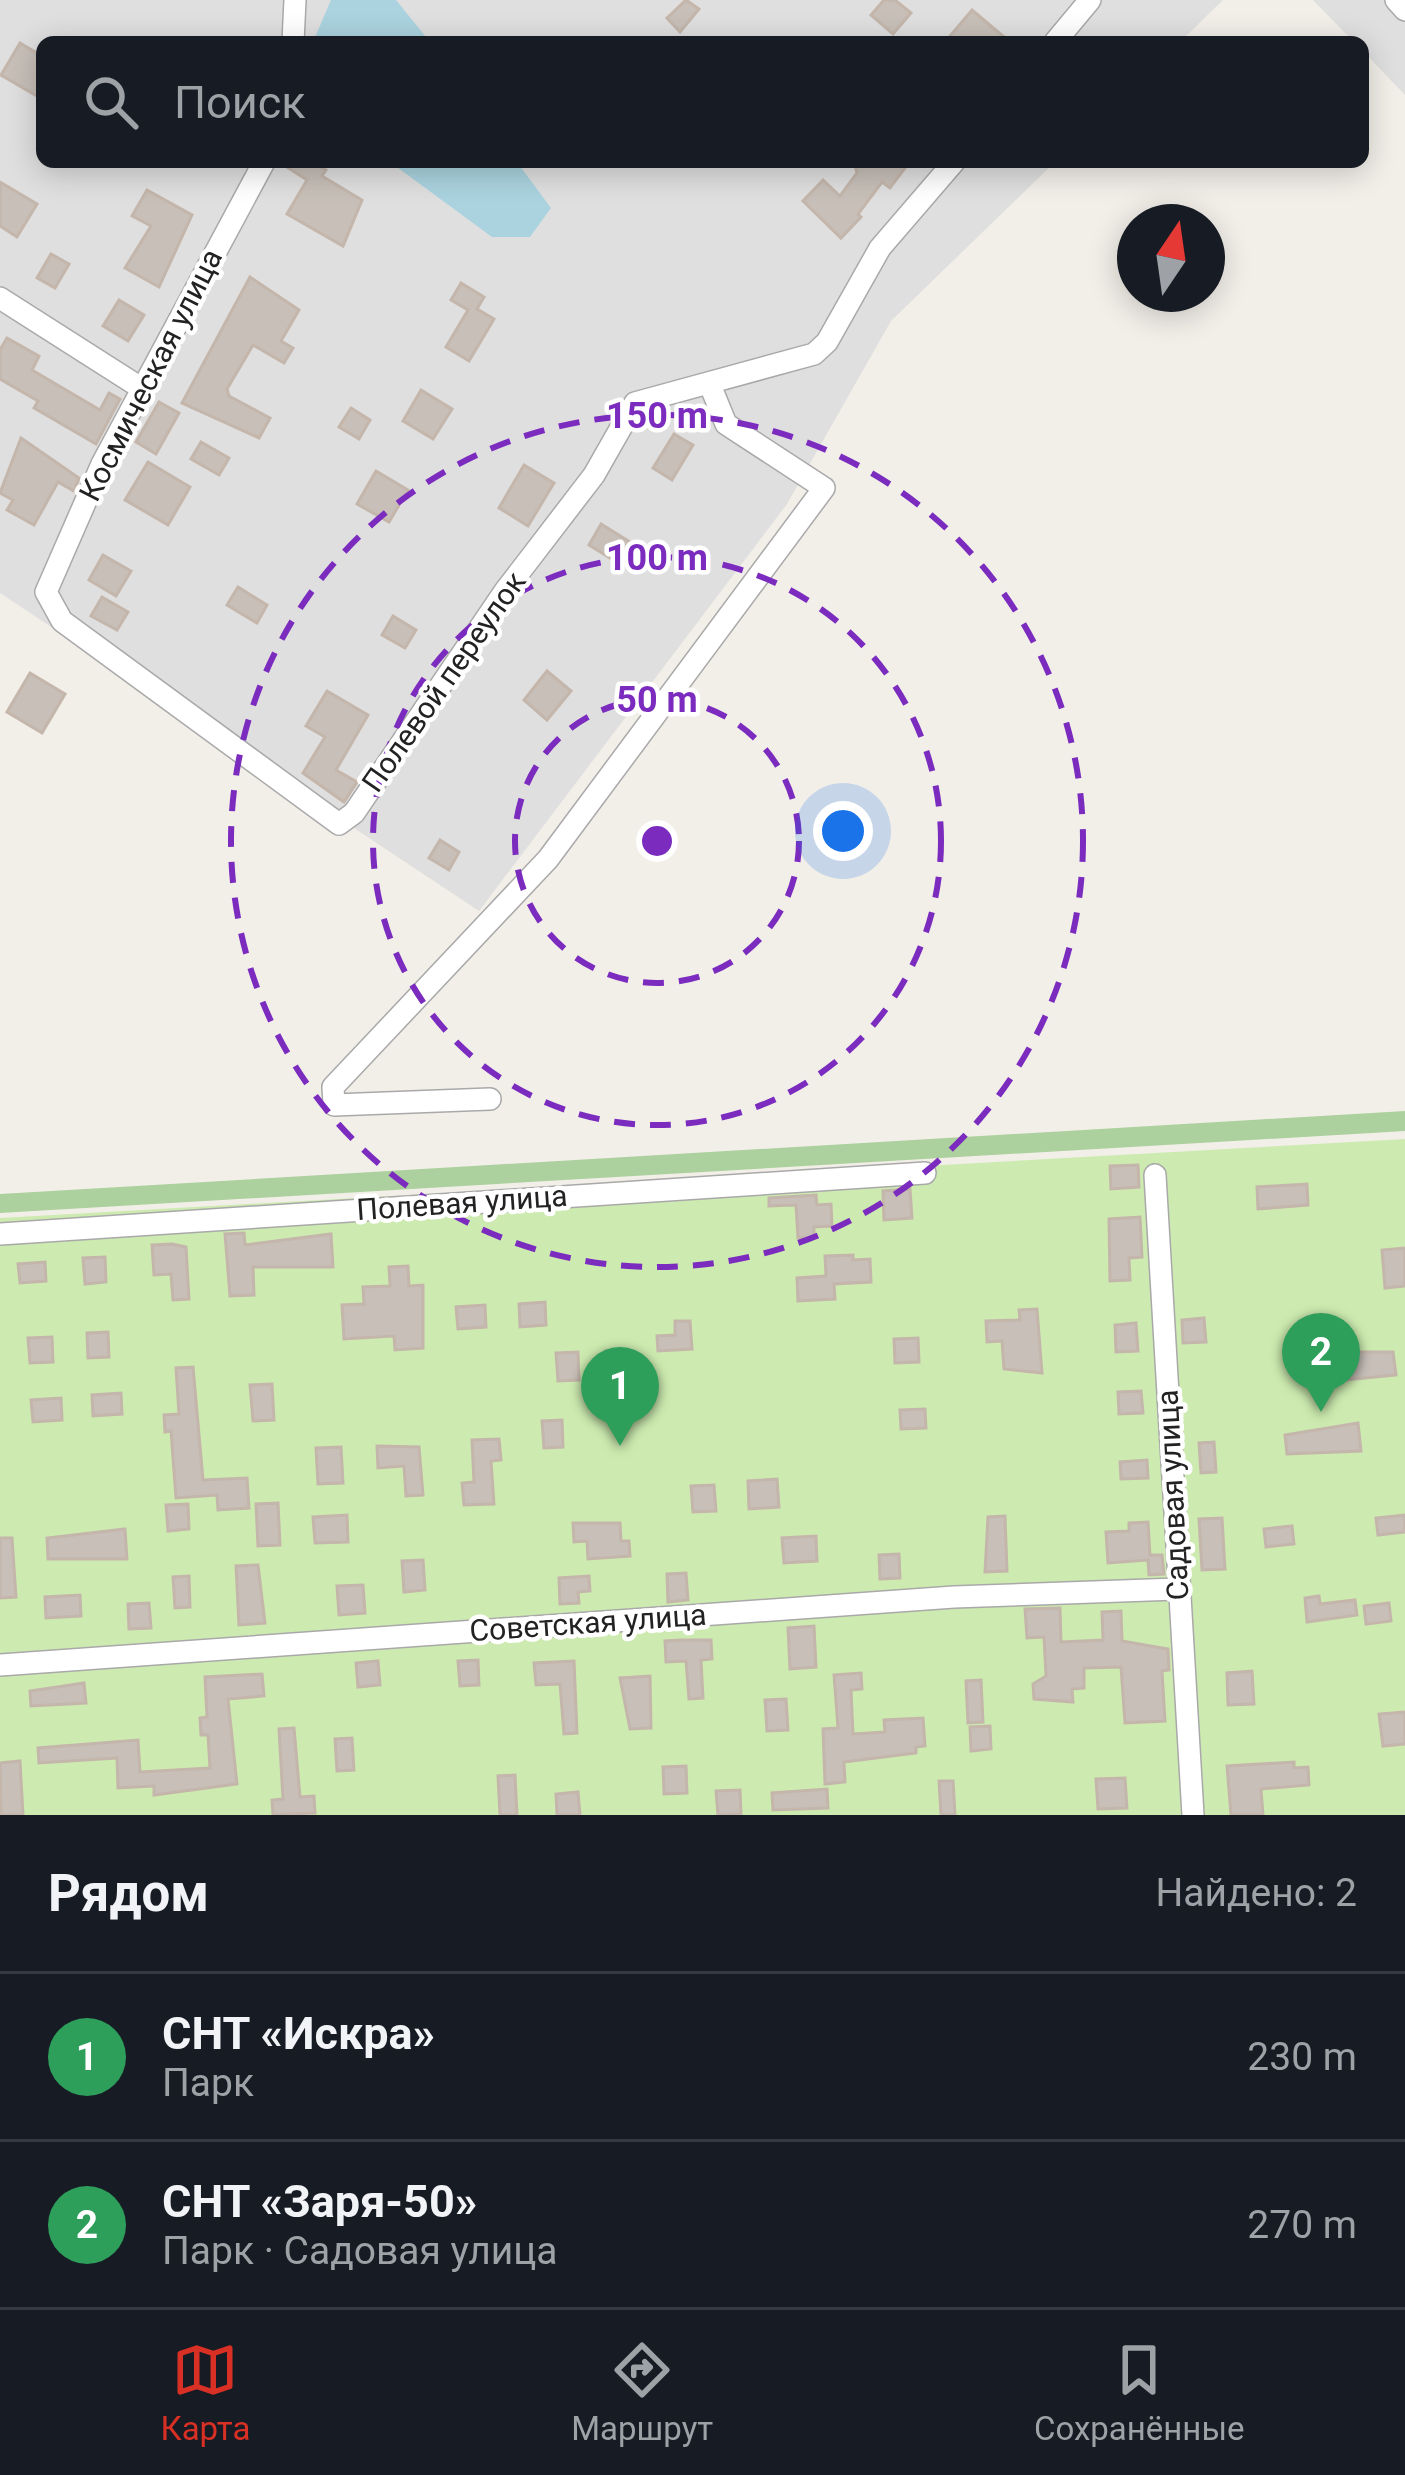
<!DOCTYPE html>
<html lang="ru">
<head>
<meta charset="utf-8">
<style>
  :root { --surface:#171b24; --page:#242831; --text:#f1f3f6; --muted:#9ea1a6; --line:#363941; --accent:#d93025 }
  body { margin:0; font-family:Roboto,sans-serif; background:var(--page); color:var(--text) }
  .compass { position:absolute; left:1117px; top:204px; width:108px; height:108px; border-radius:50%; background:var(--surface); box-shadow:0 6px 30px #0003; rotate:13deg }
  .you { position:absolute; left:843px; top:831px; width:42px; height:42px; margin:-30px; border:9px solid #fff; border-radius:50%; background:#1a73e8; box-shadow:0 0 0 18px #1a73e833 }
  .badge { display:grid; place-items:center; width:78px; height:78px; border-radius:50%; background:var(--accent); color:#fff; font-size:39px; font-weight:700 }
  .pin { position:absolute; translate:-50% -99px; filter:drop-shadow(0 3px 6px #0008) }
  .pin::after { content:''; position:absolute; top:63px; width:42px; height:36px; background:inherit; clip-path:polygon(0 0,100% 0,50% 100%) }
  .list { margin:0; padding:0; list-style:none }
  h2 { display:flex; justify-content:space-between; align-items:center; height:156px; margin:0; padding:0 48px; font-size:51px }
  h2 small { font-size:39px; font-weight:400; color:var(--muted) }
  .list li { display:grid; grid-template-columns:78px 1fr auto; gap:36px; align-items:center; box-sizing:border-box; height:168px; padding:0 48px; border-top:3px solid var(--line) }
  .list b { display:block; font-size:45px; white-space:nowrap }
  .list p { margin:0; font-size:39px; white-space:nowrap; color:var(--muted) }
  .list em { font-size:39px; font-style:normal; color:var(--muted) }
  .icon { flex:none; width:66px; height:66px; fill:none; stroke:currentColor; stroke-width:2; stroke-linecap:round; stroke-linejoin:round }
  .map { position:relative; flex:none; width:1405px; height:1815px; overflow:hidden }
  .search { position:absolute; background:var(--surface); box-shadow:0 6px 30px #0003; left:36px; right:36px; top:36px; height:132px; display:flex; align-items:center; gap:30px; box-sizing:border-box; padding:0 42px; border-radius:18px; color:var(--muted); font-size:45px }
  .sheet { height:492px; background:var(--surface) }
  nav { display:flex; justify-content:space-around; align-items:center; box-sizing:border-box; height:168px; border-top:3px solid var(--line); background:var(--surface); font-size:33px; color:var(--muted) }
  nav a { display:grid; justify-items:center; gap:6px }
  nav .on { color:var(--accent) }
  .map>svg:first-child { display:block }
  .residential { fill:#e0dfdf }
  .grass { fill:#cdebb0 }
  .forest { fill:#add19e }
  .water { fill:#aad3df }
  .building { fill:#c7bfb8; stroke:#c4b6ab; stroke-width:3 }
  .lines { fill:none; stroke-linecap:round; stroke-linejoin:round }
  .minor-casing { stroke:#a9a9a9; stroke-width:24 }
  .minor { stroke:#fff; stroke-width:21 }
  .ring { fill:none; stroke:#7b2cbf; stroke-width:6; stroke-dasharray:21 15 }
  .labels { text-anchor:middle; stroke-width:9; stroke-linejoin:round; paint-order:stroke }
  .street-label { font-size:30px; fill:#222; stroke:#fff }
  .centre { fill:#7b2cbf; stroke:#fff; stroke-width:6 }
  .ring-label { font-size:36px; text-anchor:middle; font-weight:bold; fill:#7b2cbf; stroke:#fff; stroke-width:9; stroke-linejoin:round; paint-order:stroke }
</style>
</head>
<body>
<div class="map">
<svg width="1405" height="1815" viewBox="0 0 1405 1815">
  <rect width="100%" height="100%" fill="#f2efe9"/>
  <g class="residential">
    <path d="M0 0H1223L1180 42H42V162H1055L891 321 787 504 479 911 0 593Z"/>
    <path d="M1313 0H1405V95L1363 51V42H1354Z"/>
  </g>
  <path class="grass" d="M1405 1139V1815H0V1218Z"/>
  <path class="forest" d="M1405 1111V1131L0 1213V1194Z"/>
  <g class="water">
    <path d="M331 0H396L430 42H313Z"/>
    <path d="M390 162H517L551 208 530 237H492Z"/>
  </g>
  <g class="building">
    <path d="M686 0 699 9 680 32 667 18Z"/>
    <path d="M884 0H895L911 13 893 34 871 15Z"/>
    <path d="M972 10 1010 42H945Z"/>
    <path d="M20 43 42 56 37 96 1 75Z"/>
    <path d="M279 162H312L326 170 322 176 362 200 343 246 287 214 307 180Z"/>
    <path d="M854 162H897L905 168 890 188 882 182 858 214 861 217 841 238 803 201 823 180 840 196 857 173Z"/>
    <path d="M0 182 37 204 17 237 0 226Z"/>
    <path d="M147 190 192 215 159 287 125 268 151 226 132 216Z"/>
    <path d="M51 254 69 264 55 288 37 278Z"/>
    <path d="M250 277 299 310 281 341 293 348 284 363 253 345 227 389 229 396 270 418 259 438 182 403Z"/>
    <path d="M461 283 484 297 477 309 494 319 469 361 446 347 468 310 451 300Z"/>
    <path d="M119 300 144 315 128 341 103 326Z"/>
    <path d="M7 338 39 356 32 370 100 410 109 393 120 399 96 444 34 408 38 401 0 379V350Z"/>
    <path d="M421 390 452 409 433 439 403 421Z"/>
    <path d="M159 402 179 413 156 454 136 442Z"/>
    <path d="M351 408 370 420 359 439 339 427Z"/>
    <path d="M674 434 693 445 672 480 653 468Z"/>
    <path d="M21 438 79 478 74 491 58 482 34 525 7 510 13 500 0 493Z"/>
    <path d="M201 442 229 458 219 475 191 459Z"/>
    <path d="M148 462 190 487 168 525 125 500Z"/>
    <path d="M524 465 554 483 528 526 499 508Z"/>
    <path d="M376 471 408 490 389 522 357 504Z"/>
    <path d="M601 524 630 542 618 563 589 545Z"/>
    <path d="M103 555 131 571 116 596 89 580Z"/>
    <path d="M238 587 267 605 257 623 227 605Z"/>
    <path d="M102 597 128 612 117 630 91 616Z"/>
    <path d="M393 616 416 630 405 648 382 635Z"/>
    <path d="M547 671 571 691 547 720 524 700Z"/>
    <path d="M30 673 65 694 42 733 7 712Z"/>
    <path d="M327 691 368 715 336 770 357 782 344 802 303 773 325 737 306 726Z"/>
    <path d="M440 840 459 852 449 870 429 858Z"/>
    <path d="M1138 1165 1139 1187 1111 1189 1110 1166Z"/>
    <path d="M1307 1184 1308 1205 1258 1209 1257 1187Z"/>
    <path d="M910 1189 912 1218 884 1220 883 1191Z"/>
    <path d="M816 1195 817 1205 831 1204 832 1226 814 1227V1237L798 1238 796 1205 769 1206V1198Z"/>
    <path d="M1140 1217 1142 1257 1129 1258 1130 1280 1110 1281 1109 1219Z"/>
    <path d="M244 1233 245 1245 331 1234 333 1267H253L254 1295 230 1296 225 1234Z"/>
    <path d="M172 1244 186 1247 189 1299 173 1300 171 1274 154 1275 152 1245Z"/>
    <path d="M1405 1248V1286L1385 1288 1382 1250Z"/>
    <path d="M853 1255V1260L870 1259 871 1282 834 1284 835 1299 798 1301 797 1278 826 1276 825 1256Z"/>
    <path d="M105 1257 106 1282 85 1284 83 1258Z"/>
    <path d="M45 1262 46 1281 20 1283 18 1264Z"/>
    <path d="M408 1266 409 1286 423 1285V1348L395 1350 394 1336 344 1339 342 1305 364 1304 363 1287 390 1286 389 1267Z"/>
    <path d="M545 1302 546 1325 520 1327 519 1304Z"/>
    <path d="M485 1305 486 1327 458 1329 456 1307Z"/>
    <path d="M1037 1309 1042 1373 1004 1369 1002 1341 987 1342 986 1321 1020 1320 1019 1310Z"/>
    <path d="M1204 1318 1206 1342 1183 1343 1182 1320Z"/>
    <path d="M675 1321H690L692 1349 658 1351 657 1336 675 1335Z"/>
    <path d="M1136 1323 1138 1351 1116 1352 1115 1325Z"/>
    <path d="M108 1332 109 1357 88 1358 87 1333Z"/>
    <path d="M52 1337 53 1362 30 1363 28 1338Z"/>
    <path d="M918 1338 919 1362 895 1363 894 1339Z"/>
    <path d="M622 1350 626 1417 604 1418 603 1402H609L606 1351Z"/>
    <path d="M578 1352 579 1380 558 1381 556 1353Z"/>
    <path d="M1360 1352H1393L1396 1375 1344 1380 1341 1354Z"/>
    <path d="M193 1367 203 1480 247 1478 249 1508 218 1510 217 1495 176 1498 171 1431 165 1432 164 1415 179 1414 176 1368Z"/>
    <path d="M272 1384 274 1420 253 1421 250 1385Z"/>
    <path d="M1141 1391 1143 1413 1119 1414 1118 1392Z"/>
    <path d="M121 1393 122 1414 93 1416 92 1395Z"/>
    <path d="M61 1398 62 1420 33 1422 31 1400Z"/>
    <path d="M925 1409 926 1428 901 1429 900 1410Z"/>
    <path d="M562 1420 563 1447 544 1448 542 1421Z"/>
    <path d="M1358 1423 1361 1451 1287 1454 1285 1435Z"/>
    <path d="M499 1439 501 1460 491 1461 494 1504 464 1505 462 1483 474 1482 472 1440Z"/>
    <path d="M1214 1442 1216 1472 1201 1473 1199 1443Z"/>
    <path d="M377 1446 419 1447 423 1495 406 1496 404 1466 378 1468Z"/>
    <path d="M341 1447 343 1483 318 1484 316 1448Z"/>
    <path d="M1147 1460 1148 1478 1121 1479 1120 1462Z"/>
    <path d="M777 1479 779 1507 749 1509 748 1481Z"/>
    <path d="M714 1485 716 1511 693 1512 691 1486Z"/>
    <path d="M278 1503 280 1545 258 1546 256 1504Z"/>
    <path d="M188 1504 189 1529 168 1531 166 1505Z"/>
    <path d="M347 1515 348 1542 315 1543 313 1517Z"/>
    <path d="M1405 1515V1532L1378 1535 1376 1518Z"/>
    <path d="M1005 1516 1007 1571 985 1572 988 1517Z"/>
    <path d="M1222 1518 1225 1569 1202 1570 1199 1519Z"/>
    <path d="M1148 1522 1150 1555H1162L1164 1574 1149 1575 1148 1560 1108 1563 1106 1532 1129 1531V1523Z"/>
    <path d="M573 1523H620L621 1541H629L630 1556 588 1559 587 1541 574 1542Z"/>
    <path d="M1292 1526 1294 1544 1266 1547 1264 1529Z"/>
    <path d="M125 1529 127 1559H48L47 1538Z"/>
    <path d="M816 1536 817 1561 784 1563 782 1538Z"/>
    <path d="M0 1538H12L16 1597 0 1598Z"/>
    <path d="M899 1554 900 1578 880 1579 879 1555Z"/>
    <path d="M423 1560 425 1590 404 1592 402 1561Z"/>
    <path d="M258 1565 265 1623 239 1625 236 1566Z"/>
    <path d="M686 1573 688 1600 668 1602 667 1574Z"/>
    <path d="M189 1576 190 1607 175 1608 173 1577Z"/>
    <path d="M589 1576 590 1591 578 1592 579 1603 560 1604 559 1578Z"/>
    <path d="M363 1585 365 1613 339 1615 337 1586Z"/>
    <path d="M80 1595 81 1616 46 1618 45 1597Z"/>
    <path d="M1319 1596 1320 1604 1355 1600 1357 1615 1307 1622 1305 1598Z"/>
    <path d="M149 1603 151 1628 129 1629 128 1604Z"/>
    <path d="M1389 1603 1391 1621 1366 1624 1364 1606Z"/>
    <path d="M1060 1608 1061 1642 1103 1640 1102 1612 1121 1611 1122 1641 1168 1649 1169 1670 1162 1671 1165 1721 1125 1723 1121 1667 1084 1668V1688L1072 1689 1073 1702 1034 1699 1033 1684 1046 1676 1044 1637 1027 1638 1025 1609Z"/>
    <path d="M814 1626 816 1667 790 1669 788 1628Z"/>
    <path d="M681 1640H711L712 1659 701 1660 703 1698 689 1699 686 1661 666 1662 665 1641Z"/>
    <path d="M478 1660 479 1685 460 1686 458 1661Z"/>
    <path d="M378 1661 380 1685 358 1687 356 1663Z"/>
    <path d="M574 1661 577 1733 564 1734 560 1684 536 1685 534 1663Z"/>
    <path d="M1252 1671 1254 1704 1228 1705 1227 1673Z"/>
    <path d="M861 1673 862 1689 851 1690 853 1734 885 1732 884 1720 923 1718 925 1746 916 1747V1753L844 1762 845 1782 825 1784 823 1729 838 1728 834 1675Z"/>
    <path d="M262 1674 264 1696 228 1699 237 1784 154 1795V1786L118 1788 117 1758 39 1763 38 1748 138 1740 140 1772 210 1768 208 1735H201L200 1718 207 1717 205 1677Z"/>
    <path d="M650 1676 651 1728 630 1729 620 1678Z"/>
    <path d="M981 1680 983 1722 968 1723 966 1681Z"/>
    <path d="M84 1683 86 1703 31 1706 30 1691Z"/>
    <path d="M786 1699 788 1730 767 1731 765 1700Z"/>
    <path d="M1405 1712V1744L1383 1746 1379 1714Z"/>
    <path d="M990 1726 991 1749 971 1751 970 1727Z"/>
    <path d="M294 1728 300 1797 314 1796 315 1813 273 1815 272 1800 283 1799 279 1729Z"/>
    <path d="M352 1738 354 1770 337 1771 335 1739Z"/>
    <path d="M20 1761 23 1815H1L0 1763Z"/>
    <path d="M1294 1762V1768L1308 1767 1309 1785 1261 1789 1263 1815H1231L1227 1766Z"/>
    <path d="M686 1766 687 1793 664 1794 663 1767Z"/>
    <path d="M515 1775 517 1815H500L498 1776Z"/>
    <path d="M1125 1778 1127 1808 1098 1809 1096 1779Z"/>
    <path d="M939 1781H953L955 1815H941Z"/>
    <path d="M827 1789 828 1808 773 1810 772 1793Z"/>
    <path d="M740 1790 741 1814 718 1815 716 1791Z"/>
    <path d="M578 1792 580 1815H557L556 1794Z"/>
  </g>
  <g class="lines">
    <g class="minor-casing">
      <g id="minor">
        <path d="M1396 0 1405 10"/>
        <path d="M293 42 295 0"/>
        <path d="M1055 42 1090 0"/>
        <path d="M264 162 102 464 46 592 62 621 339 824 354 813 505 591 594 475 635 403 814 354 827 342 880 248 954 162"/>
        <path d="M0 298 141 388"/>
        <path d="M490 1099 334 1105 333 1087 548 859 824 488 726 424 710 385"/>
        <path d="M1155 1175 1193 1815"/>
        <path d="M0 1234 925 1173"/>
        <path d="M0 1665 954 1597 1177 1589"/>
      </g>
    </g>
    <use href="#minor" class="minor"/>
  </g>
  <g class="ring">
    <circle cx="657" cy="841" r="142"/>
    <circle cx="657" cy="841" r="284"/>
    <circle cx="657" cy="841" r="426"/>
  </g>
  <g class="labels">
    <g class="street-label">
      <text transform="translate(151 375) rotate(-63)" y="10">Космическая улица</text>
      <text transform="translate(444 682) rotate(-55)" y="10">Полевой переулок</text>
      <text transform="translate(462 1203) rotate(-4)" y="10">Полевая улица</text>
      <text transform="translate(1173 1495) rotate(-93)" y="10">Садовая улица</text>
      <text transform="translate(588 1623) rotate(-4)" y="10">Советская улица</text>
    </g>
  </g>
  <circle cx="657" cy="841" r="18" class="centre"/>
  <g class="ring-label">
    <text x="657" y="428">150 m</text>
    <text x="657" y="570">100 m</text>
    <text x="657" y="712">50 m</text>
  </g>
</svg>
<svg class="compass" viewBox="-18 -18 36 36"><path d="M0-13l5 13h-10z" fill="#e53935"/><path d="M0 13l5-13h-10z" fill="#9ea1a6"/></svg>
<div class="you"></div>
<div class="pin badge" style="left:620px;top:1446px;background:#2e9e5b">1</div>
<div class="pin badge" style="left:1321px;top:1412px;background:#2e9e5b">2</div>
<div class="search"><svg class="icon" aria-label="search" viewBox="0 0 24 24"><circle cx="10" cy="10" r="6"/><path d="M15 15l6 6"/></svg>Поиск</div>
</div>
<section class="sheet">
<h2>Рядом<small>Найдено: 2</small></h2>
<ul class="list">
<li><span class="badge" style="background:#2e9e5b">1</span><div><b>СНТ «Искра»</b><p>Парк</p></div><em>230 m</em></li>
<li><span class="badge" style="background:#2e9e5b">2</span><div><b>СНТ «Заря-50»</b><p>Парк · Садовая улица</p></div><em>270 m</em></li>
</ul>
</section>
<nav>
<a class="on"><svg class="icon" aria-label="map" viewBox="0 0 24 24"><path d="M3 6l6-2 6 2 6-2v14l-6 2-6-2-6 2zM9 4v14M15 6v14"/></svg>Карта</a>
<a><svg class="icon" aria-label="directions" viewBox="0 0 24 24"><path d="M12 3l9 9-9 9-9-9zM9 14v-3h6M13 9l2 2-2 2"/></svg>Маршрут</a>
<a><svg class="icon" aria-label="saved" viewBox="0 0 24 24"><path d="M7 4h10v16l-5-4-5 4z"/></svg>Сохранённые</a>
</nav>
</body>
</html>
